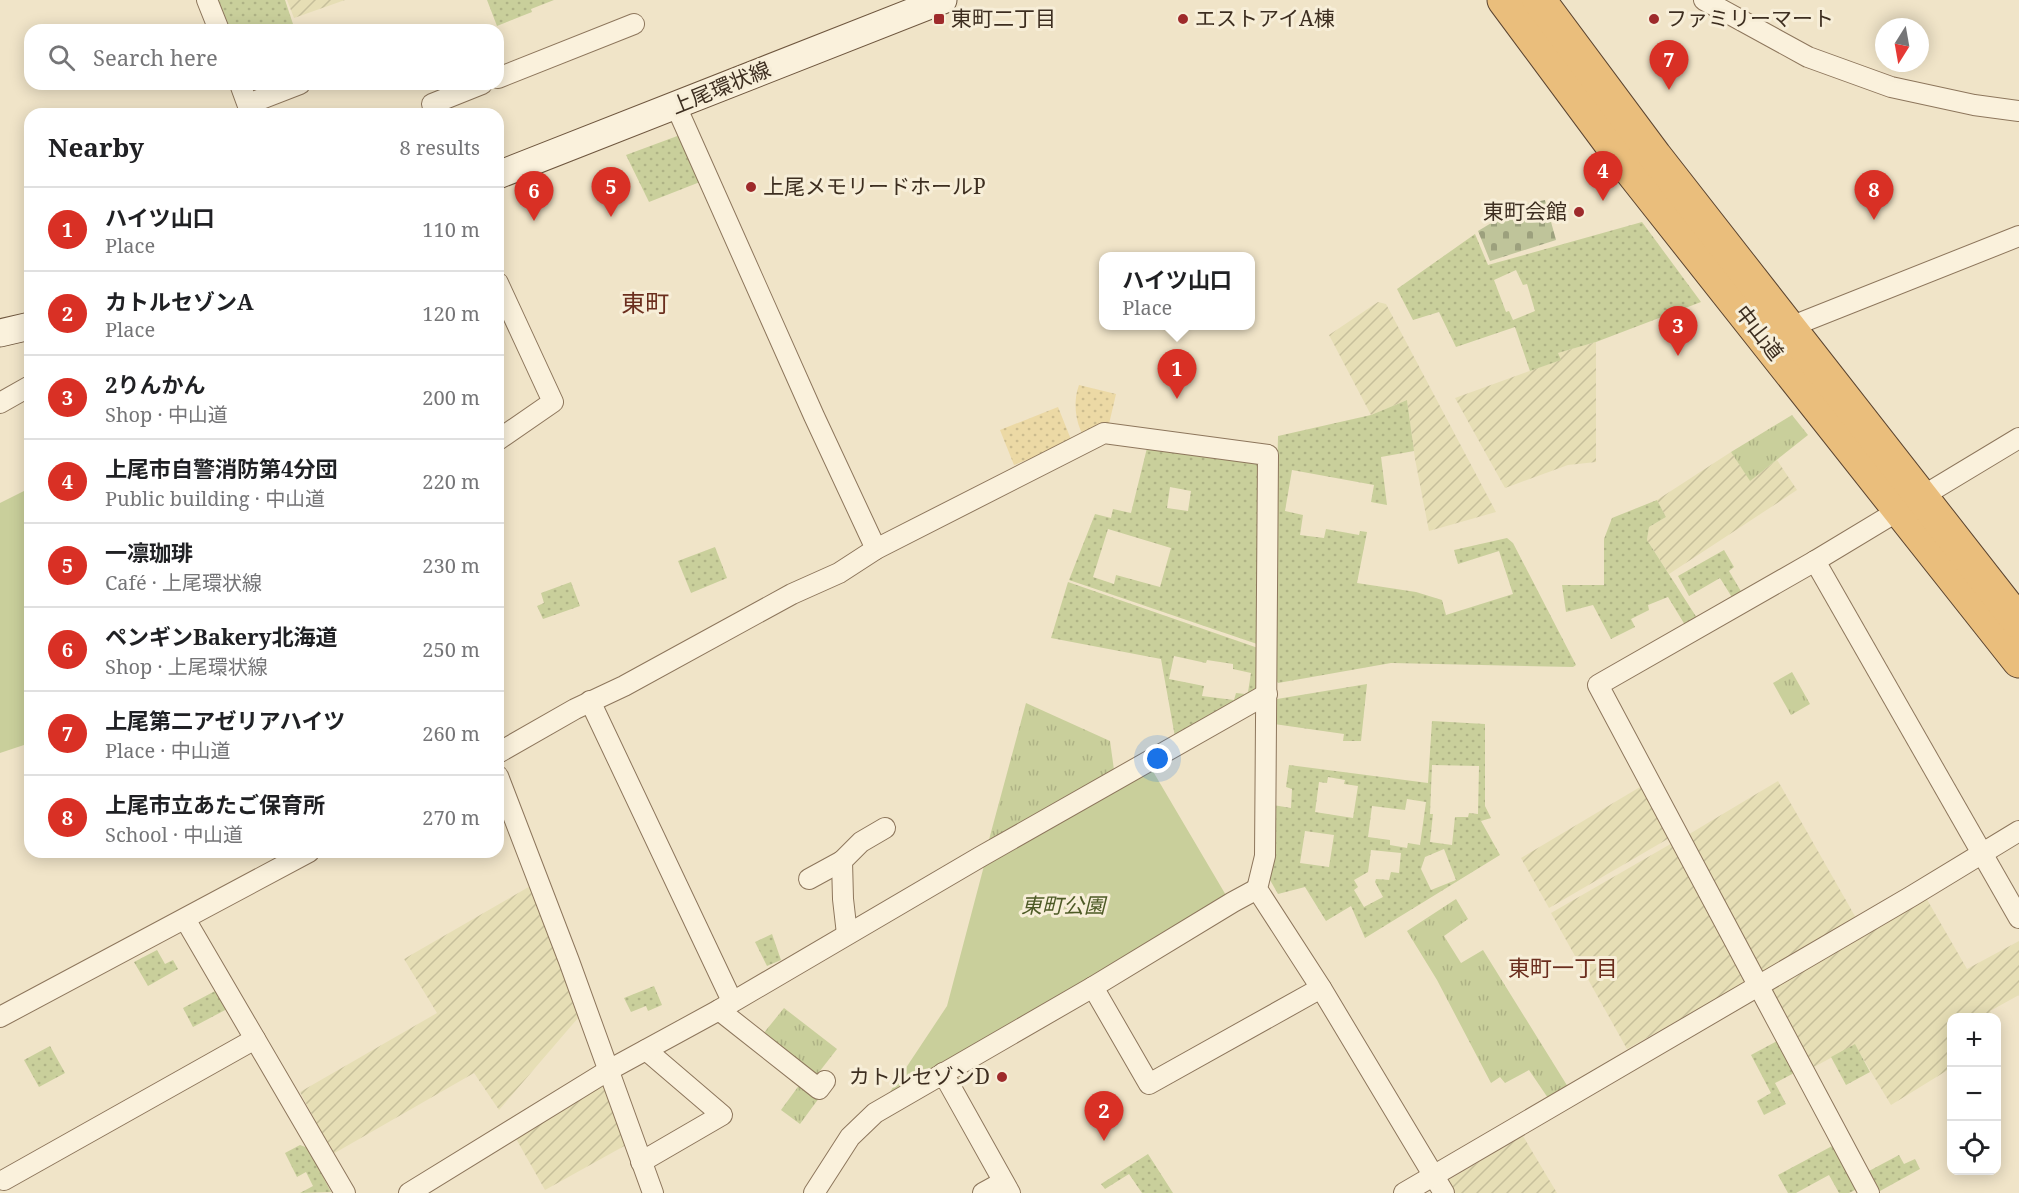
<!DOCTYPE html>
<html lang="en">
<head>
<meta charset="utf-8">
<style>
  :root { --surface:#fff; --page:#f2f2f2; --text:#202124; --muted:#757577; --line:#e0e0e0; --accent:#d93025 }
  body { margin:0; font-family:"Noto Serif","Noto Sans JP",serif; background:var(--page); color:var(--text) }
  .controls { position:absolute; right:18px; bottom:18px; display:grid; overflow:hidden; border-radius:12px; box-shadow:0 3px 15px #0003 }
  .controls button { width:54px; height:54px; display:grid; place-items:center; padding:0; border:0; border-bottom:2px solid var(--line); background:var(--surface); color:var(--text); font:30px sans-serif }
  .compass { position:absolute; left:1875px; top:18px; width:54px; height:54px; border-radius:50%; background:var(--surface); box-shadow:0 3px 15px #0003; rotate:191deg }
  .you { position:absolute; left:1158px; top:759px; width:21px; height:21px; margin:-15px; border:4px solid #fff; border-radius:50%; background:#1a73e8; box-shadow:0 0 0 9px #1a73e833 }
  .badge { display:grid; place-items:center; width:39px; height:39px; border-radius:50%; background:var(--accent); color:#fff; font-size:20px; font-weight:700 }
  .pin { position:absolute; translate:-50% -50px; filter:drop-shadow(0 2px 3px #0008) }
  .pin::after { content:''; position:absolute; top:32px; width:21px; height:18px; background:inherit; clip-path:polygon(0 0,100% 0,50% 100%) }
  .popup { position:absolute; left:1099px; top:252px; width:156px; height:78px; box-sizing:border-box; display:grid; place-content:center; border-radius:12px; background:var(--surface); filter:drop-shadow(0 2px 4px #0005); font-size:20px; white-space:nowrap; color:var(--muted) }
  .popup b { font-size:22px; color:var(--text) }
  .popup::after { content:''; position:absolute; left:50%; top:100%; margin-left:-12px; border:12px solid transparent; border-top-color:var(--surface) }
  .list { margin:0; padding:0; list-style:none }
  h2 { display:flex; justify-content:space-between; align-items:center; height:78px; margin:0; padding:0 24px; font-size:26px }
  h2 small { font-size:20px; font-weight:400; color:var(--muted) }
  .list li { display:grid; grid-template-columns:39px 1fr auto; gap:18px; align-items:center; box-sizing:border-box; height:84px; padding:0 24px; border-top:2px solid var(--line) }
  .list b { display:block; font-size:22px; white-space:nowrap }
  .list p { margin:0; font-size:20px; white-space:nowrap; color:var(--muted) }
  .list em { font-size:20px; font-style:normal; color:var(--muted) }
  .icon { flex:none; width:33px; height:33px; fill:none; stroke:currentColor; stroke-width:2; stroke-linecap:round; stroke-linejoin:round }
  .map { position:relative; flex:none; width:2019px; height:1193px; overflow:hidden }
  .search { position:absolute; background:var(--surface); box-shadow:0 3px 15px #0003; left:24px; top:24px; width:480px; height:66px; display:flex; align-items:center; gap:15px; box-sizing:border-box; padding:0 21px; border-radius:18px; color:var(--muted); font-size:22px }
  .panel { position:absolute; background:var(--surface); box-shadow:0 3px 15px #0003; left:24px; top:108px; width:480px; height:750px; border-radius:18px }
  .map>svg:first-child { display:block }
  .farmland { fill:url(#farmland-furrows) }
  .grass { fill:url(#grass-tufts) }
  .sand { fill:url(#sand-dots) }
  .cemetery { fill:url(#cemetery-stones) }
  .park { fill:#c9cf9b }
  .garden { fill:url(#garden-dots); fill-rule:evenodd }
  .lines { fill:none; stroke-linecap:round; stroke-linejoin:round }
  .minor-casing { stroke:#8d765c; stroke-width:22 }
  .secondary-casing { stroke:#6f573f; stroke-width:29 }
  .trunk-casing { stroke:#5b4430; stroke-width:35 }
  .minor { stroke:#faf1dc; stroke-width:20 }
  .secondary { stroke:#faf1dc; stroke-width:27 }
  .trunk { stroke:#eabe7c; stroke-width:33 }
  .poi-dot { fill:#9e2a2b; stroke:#f7eed8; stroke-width:2 }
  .labels { text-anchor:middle; stroke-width:6; stroke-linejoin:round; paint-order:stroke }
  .poi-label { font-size:21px; fill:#3d2e20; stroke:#f7eed8; text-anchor:start }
  .street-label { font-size:21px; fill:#3d2e20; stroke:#f7eed8 }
  .park-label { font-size:21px; font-style:italic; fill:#4d5a26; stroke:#f7eed8 }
  .neighbourhood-label { font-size:22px; fill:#6b2e1e; stroke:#f7eed8 }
  .quarter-label { font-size:24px; fill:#6b2e1e; stroke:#f7eed8 }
</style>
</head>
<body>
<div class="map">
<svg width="2019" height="1193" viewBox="0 0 2019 1193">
  <defs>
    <pattern id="farmland-furrows" width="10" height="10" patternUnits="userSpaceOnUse" patternTransform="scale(1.5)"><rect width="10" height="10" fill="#e6deb5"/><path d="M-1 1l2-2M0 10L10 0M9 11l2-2" fill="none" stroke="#c6bf9b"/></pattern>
    <pattern id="grass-tufts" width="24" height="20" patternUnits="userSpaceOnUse" patternTransform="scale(1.5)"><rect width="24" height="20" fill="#c9cf9b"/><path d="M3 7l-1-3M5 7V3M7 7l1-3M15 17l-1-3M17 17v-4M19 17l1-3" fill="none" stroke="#aeb285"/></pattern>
    <pattern id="sand-dots" width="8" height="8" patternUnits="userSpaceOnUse" patternTransform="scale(1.5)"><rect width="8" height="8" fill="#ecd9a5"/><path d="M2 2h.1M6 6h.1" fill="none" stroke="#cbbb8e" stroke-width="1.8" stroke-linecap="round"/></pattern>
    <pattern id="cemetery-stones" width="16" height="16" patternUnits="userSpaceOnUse" patternTransform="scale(1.5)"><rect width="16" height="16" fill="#bfc49a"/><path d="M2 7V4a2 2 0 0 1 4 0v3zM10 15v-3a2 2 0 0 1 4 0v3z" fill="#9ca07d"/></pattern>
    <pattern id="garden-dots" width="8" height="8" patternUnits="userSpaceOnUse" patternTransform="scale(1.5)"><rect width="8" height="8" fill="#c9cf9b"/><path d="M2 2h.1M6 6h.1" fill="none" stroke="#aeb285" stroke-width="1.8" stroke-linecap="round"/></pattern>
  </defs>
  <rect width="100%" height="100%" fill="#f0e4c8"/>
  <g class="farmland">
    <path d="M287 0H345L294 18Z"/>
    <path d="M1378 302 1386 304 1496 512 1429 531 1415 459 1407 400 1371 415 1329 335Z"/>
    <path d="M1596 342V462L1568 465 1505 488 1455 398 1560 360 1558 353Z"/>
    <path d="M1731 452 1750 480 1777 460 1797 490 1669 574 1647 540 1649 527 1666 517 1657 500Z"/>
    <path d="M1778 781 1856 918 1765 973 1757 969 1686 836Z"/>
    <path d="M1640 787 1649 794 1671 837 1549 908 1521 858Z"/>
    <path d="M1674 842 1746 982 1627 1049 1551 913Z"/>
    <path d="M532 885 578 1018 499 1110 474 1073 333 1154 300 1092 437 1013 404 959Z"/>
    <path d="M1925 896 1967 969 2019 941V995L1990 1011 1993 1017 1952 1018 1951 1068 1891 1105 1855 1045 1812 1068 1771 988Z"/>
    <path d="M606 1084 626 1145 545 1190 514 1135Z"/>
    <path d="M1523 1136 1557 1193H1452L1445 1182Z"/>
  </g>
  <g class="grass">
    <path d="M1792 415 1808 435 1750 481 1731 452Z"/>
    <path d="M1792 672 1810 704 1791 715 1773 683Z"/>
    <path d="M1026 703 1110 741 1114 770 987 847Z"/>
    <path d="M1456 899 1468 919 1444 936 1461 963 1483 950 1568 1087 1548 1098 1529 1070 1505 1083 1500 1077 1491 1083 1437 980 1407 931Z"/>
    <path d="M784 1008 837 1049 816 1076 763 1034Z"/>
    <path d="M800 1084 819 1098 800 1124 781 1110Z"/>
  </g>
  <g class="sand">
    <path d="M1079 385 1116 394 1109 424 1083 435C1075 421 1073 400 1079 385Z"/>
    <path d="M1058 407 1072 442 1014 465 1000 430Z"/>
  </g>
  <path class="cemetery" d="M1545 200 1556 240 1490 261 1478 231 1521 205Z"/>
  <g class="park">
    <path d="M30 488V743L0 753V503Z"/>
    <path d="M1151 768 1227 897 884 1101 947 1006 985 862Z"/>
  </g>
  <g class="garden">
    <path d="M211 0H285L293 24 276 30H223Z"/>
    <path d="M487 0H554L531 9 532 12 497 26Z"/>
    <path d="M680 135 700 182 649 202 626 155Z"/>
    <path d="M1642 222 1701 302 1596 342 1558 353 1561 360 1530 371 1515 327 1456 347 1439 312 1413 320 1397 289 1475 234 1488 265ZM1516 270 1523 285 1527 284 1535 311 1513 320 1509 311 1506 312 1494 280Z"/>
    <path d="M1407 400 1414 451 1381 457 1387 505 1371 502 1374 485 1292 470 1285 511 1303 515 1300 535 1324 538 1326 529 1359 535 1360 531 1367 532 1357 583 1416 592 1442 600 1446 615 1513 594 1499 551 1458 564 1454 550 1507 538 1513 543 1576 665 1573 667 1391 663 1278 683 1273 676 1278 436 1371 415Z"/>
    <path d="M1147 448 1255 461 1262 470 1260 645 1069 580 1095 514 1111 518 1113 509 1131 513ZM1170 487 1191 491 1188 511 1167 508ZM1108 529 1171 548 1160 587 1116 575 1114 584 1093 577Z"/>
    <path d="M1657 500 1666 517 1649 527 1647 540 1697 618 1685 625 1668 597 1648 605 1649 610 1631 619 1635 627 1611 639 1593 605 1566 612 1562 585H1604V539L1612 518Z"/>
    <path d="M715 547 727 578 691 593 678 561Z"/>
    <path d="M1724 550 1734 567 1729 571 1742 593 1733 599 1720 578 1689 596 1678 576Z"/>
    <path d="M571 582 580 606 543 619 537 606 544 603 541 593Z"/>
    <path d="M1068 582 1258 648 1259 687 1175 737 1161 659 1051 638ZM1174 656 1206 663 1207 660 1233 664V669L1251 673 1248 692 1245 694 1236 693 1234 700 1202 696 1204 686 1169 679Z"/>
    <path d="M1367 684 1361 741H1343L1344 734 1274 724 1277 699Z"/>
    <path d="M1432 721 1485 724V806L1491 818 1481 821 1500 855 1365 938 1351 906 1326 921 1305 887 1278 894 1270 880 1273 805 1291 808 1292 789 1286 787 1289 765 1428 783ZM1432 765 1479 766 1478 814 1469 813 1468 817H1455L1452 845 1430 842 1433 814H1430ZM1328 777 1345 780 1344 784 1358 786 1353 818 1315 812 1319 782 1327 783ZM1407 799 1426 802 1420 845 1408 843 1407 848 1390 845V840L1368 837 1372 806 1405 810ZM1305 831 1334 835 1329 867 1300 863ZM1444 849 1456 880 1431 890 1421 869 1425 857ZM1371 850 1401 853 1399 873 1391 872 1389 880 1376 879 1375 882 1383 897 1364 907 1354 890 1358 887 1354 880 1368 872Z"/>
    <path d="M772 934 781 960 767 966 755 942Z"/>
    <path d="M157 950 165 964 173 960 178 969 148 986 134 962Z"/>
    <path d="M654 986 662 1005 648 1011 646 1006 631 1012 624 998Z"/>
    <path d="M217 990 227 1009 193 1027 183 1008Z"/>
    <path d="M1779 1040 1796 1072 1775 1083 1786 1104 1764 1115 1757 1101 1771 1093 1751 1055Z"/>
    <path d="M1855 1044 1870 1072 1846 1085 1831 1057Z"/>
    <path d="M50 1046 65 1073 39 1087 24 1060Z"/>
    <path d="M300 1145 308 1148 331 1192 300 1193 313 1186 306 1172 297 1177 285 1153Z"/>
    <path d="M1834 1145 1857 1189 1849 1193H1839L1829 1175 1796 1193H1788L1778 1175Z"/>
    <path d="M1148 1154 1173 1193H1142L1129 1174 1105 1189 1101 1184Z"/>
    <path d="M1899 1155 1904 1164 1915 1159 1920 1169 1880 1191 1869 1171Z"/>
  </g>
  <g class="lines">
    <g class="minor-casing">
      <g id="minor">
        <path d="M207 0 219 30"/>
        <path d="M1704 0 1808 57 1891 87 1974 105 2019 111"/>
        <path d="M498 78 634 24"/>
        <path d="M240 84 251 114"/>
        <path d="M248 104 300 84"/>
        <path d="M432 104 482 84"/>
        <path d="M676 106 814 416 876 549"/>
        <path d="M498 283 553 402 498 440"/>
        <path d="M1790 327 2019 236"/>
        <path d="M0 403 30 386"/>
        <path d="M1815 561 2019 918"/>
        <path d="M590 701 732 1001"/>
        <path d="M498 753 575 709 624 686 792 594 839 573 876 549 1104 433 1268 455 1265 856 1257 889 1321 988 1444 1193"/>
        <path d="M498 776 569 961 653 1193"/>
        <path d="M809 879 842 861"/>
        <path d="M185 919 345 1193"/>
        <path d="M847 934 843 899 842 861 861 842 885 828"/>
        <path d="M1093 987 1149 1084 1321 988"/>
        <path d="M719 1010 819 1089 825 1081"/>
        <path d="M0 1017 309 852"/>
        <path d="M943 1073 1010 1193"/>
        <path d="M641 1162 722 1115 646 1050"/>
        <path d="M4 1180 255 1039"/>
        <path d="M409 1193 609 1070 719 1010 980 857 1267 694"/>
        <path d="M814 1193 850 1137 875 1113 1093 987 1233 902 1257 889"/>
        <path d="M983 1193 1003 1182"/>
        <path d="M1404 1193 1912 896 2019 831"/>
        <path d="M1869 1193 1598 685 1815 561 2019 438"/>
      </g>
    </g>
    <g class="secondary-casing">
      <g id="secondary">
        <path d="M498 175 943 0"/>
        <path d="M0 333 30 326"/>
      </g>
    </g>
    <g class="trunk-casing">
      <g id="trunk">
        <path d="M1504 0 1628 167 2019 661"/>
        <path d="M1539 0 1655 156 2019 622"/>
      </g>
    </g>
    <use href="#minor" class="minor"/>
    <use href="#secondary" class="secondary"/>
    <use href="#trunk" class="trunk"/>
  </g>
  <g class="poi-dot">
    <rect x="933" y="13" width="12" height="12" rx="3"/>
    <circle cx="1183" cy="19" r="6"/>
    <circle cx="1654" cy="19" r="6"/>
    <circle cx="751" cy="187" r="6"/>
    <circle cx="1579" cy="212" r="6"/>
    <circle cx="1002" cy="1077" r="6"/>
  </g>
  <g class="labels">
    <g class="poi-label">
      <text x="951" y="26">東町二丁目</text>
      <text x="1195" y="26">エストアイA棟</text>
      <text x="1666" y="26">ファミリーマート</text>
      <text x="763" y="194">上尾メモリードホールP</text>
      <text x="1567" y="219" text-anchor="end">東町会館</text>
      <text x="990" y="1084" text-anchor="end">カトルセゾンD</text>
    </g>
    <g class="street-label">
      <text transform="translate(721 88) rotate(-22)" y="7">上尾環状線</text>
      <text transform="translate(1759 333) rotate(52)" y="7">中山道</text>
    </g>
    <g class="park-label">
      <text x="1063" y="913">東町公園</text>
    </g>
    <g class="neighbourhood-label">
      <text x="1563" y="976">東町一丁目</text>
    </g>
    <g class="quarter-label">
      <text x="645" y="312">東町</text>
    </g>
  </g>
</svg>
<div class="controls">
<button>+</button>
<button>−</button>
<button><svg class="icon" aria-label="locate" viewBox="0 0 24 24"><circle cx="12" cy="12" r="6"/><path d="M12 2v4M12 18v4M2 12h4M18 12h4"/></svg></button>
</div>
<svg class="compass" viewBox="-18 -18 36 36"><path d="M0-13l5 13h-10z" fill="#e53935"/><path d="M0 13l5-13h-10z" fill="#757577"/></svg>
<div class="you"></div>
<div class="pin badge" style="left:1177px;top:399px">1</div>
<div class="popup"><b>ハイツ山口</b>Place</div>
<div class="pin badge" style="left:1104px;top:1141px">2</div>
<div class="pin badge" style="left:1678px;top:356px">3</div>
<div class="pin badge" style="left:1603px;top:201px">4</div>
<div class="pin badge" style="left:611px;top:217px">5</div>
<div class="pin badge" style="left:534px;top:221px">6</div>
<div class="pin badge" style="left:1669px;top:90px">7</div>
<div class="pin badge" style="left:1874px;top:220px">8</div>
<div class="search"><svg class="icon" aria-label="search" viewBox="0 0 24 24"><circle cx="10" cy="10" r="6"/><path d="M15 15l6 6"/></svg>Search here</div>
<section class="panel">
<h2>Nearby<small>8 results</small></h2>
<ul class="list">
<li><span class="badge">1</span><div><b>ハイツ山口</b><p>Place</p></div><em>110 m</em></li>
<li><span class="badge">2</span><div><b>カトルセゾンA</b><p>Place</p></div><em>120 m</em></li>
<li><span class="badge">3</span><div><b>2りんかん</b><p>Shop · 中山道</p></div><em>200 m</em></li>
<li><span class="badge">4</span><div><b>上尾市自警消防第4分団</b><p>Public building · 中山道</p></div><em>220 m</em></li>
<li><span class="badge">5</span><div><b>一凛珈琲</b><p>Café · 上尾環状線</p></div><em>230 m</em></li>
<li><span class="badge">6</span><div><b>ペンギンBakery北海道</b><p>Shop · 上尾環状線</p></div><em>250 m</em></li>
<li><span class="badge">7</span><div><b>上尾第二アゼリアハイツ</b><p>Place · 中山道</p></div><em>260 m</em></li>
<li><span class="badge">8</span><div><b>上尾市立あたご保育所</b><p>School · 中山道</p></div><em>270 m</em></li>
</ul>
</section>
</div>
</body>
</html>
